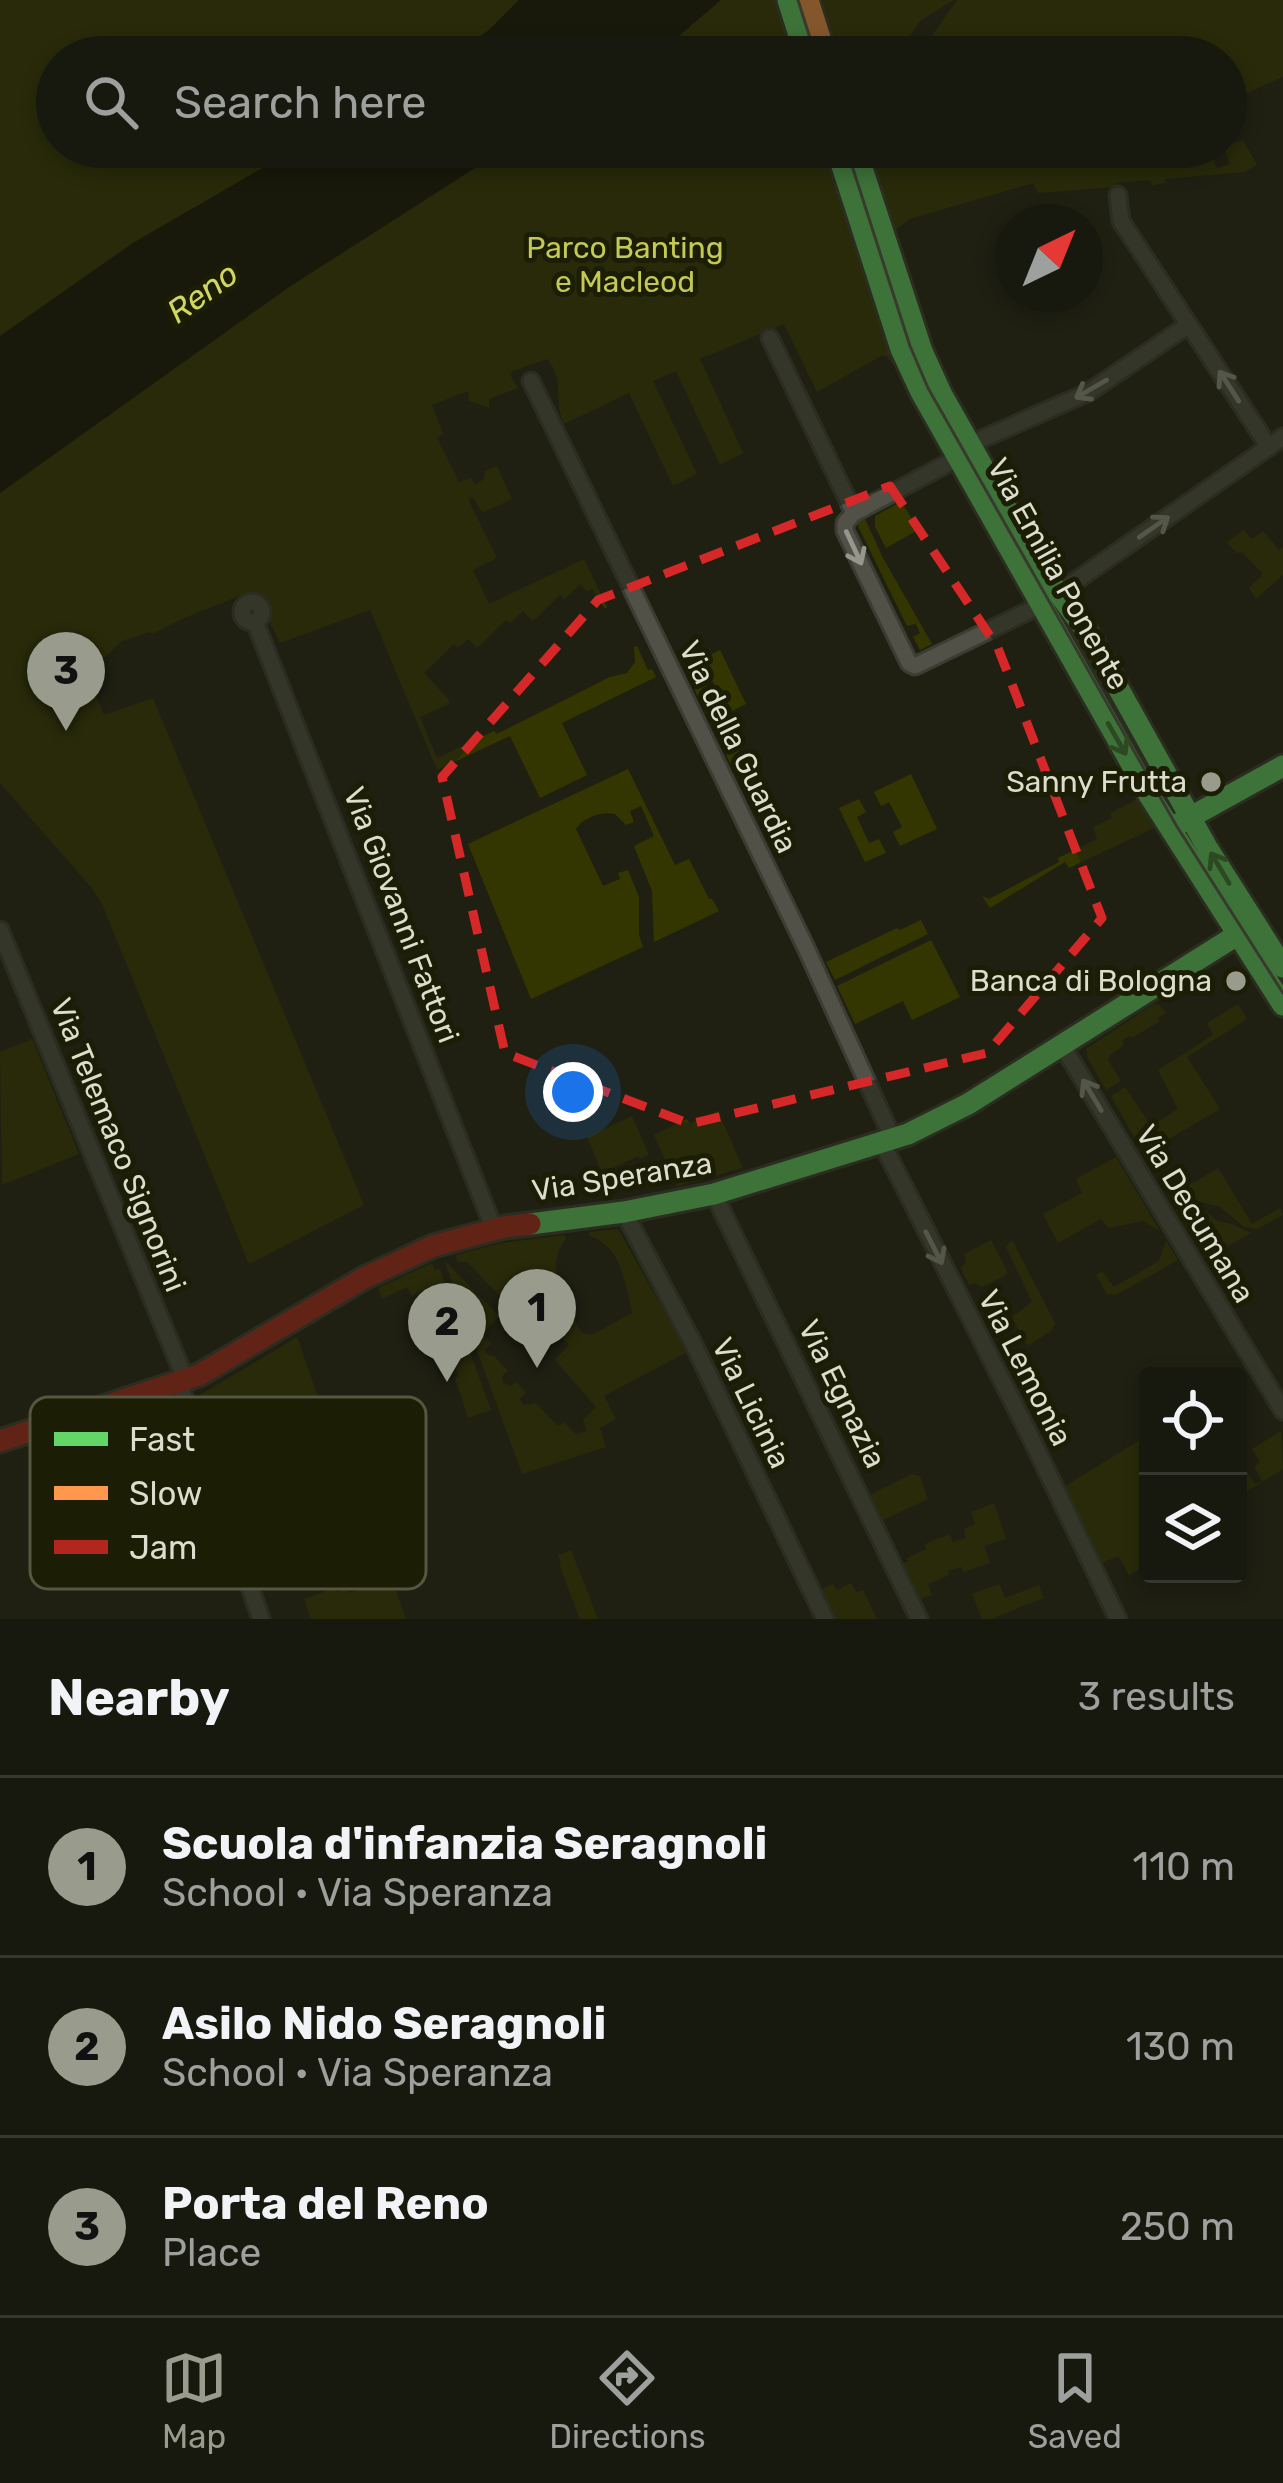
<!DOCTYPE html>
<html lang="en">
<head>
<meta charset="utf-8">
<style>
  :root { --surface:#17180e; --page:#202117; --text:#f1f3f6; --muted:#9ea09e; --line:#36372e; --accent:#999b8c }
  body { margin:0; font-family:Rubik,sans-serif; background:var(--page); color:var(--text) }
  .controls { position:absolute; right:36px; bottom:36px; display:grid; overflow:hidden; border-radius:12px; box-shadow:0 6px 18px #0003 }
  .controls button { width:108px; height:108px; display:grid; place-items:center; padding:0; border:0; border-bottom:3px solid var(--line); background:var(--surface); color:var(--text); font:60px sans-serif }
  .compass { position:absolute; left:995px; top:204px; width:108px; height:108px; border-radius:50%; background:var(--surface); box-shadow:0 6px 18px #0003; rotate:43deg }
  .you { position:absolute; left:573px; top:1092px; width:42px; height:42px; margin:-30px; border:9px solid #fff; border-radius:50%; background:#1a73e8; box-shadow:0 0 0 18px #1a73e833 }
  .badge { display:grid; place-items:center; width:78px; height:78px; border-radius:50%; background:var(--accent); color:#111; font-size:39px; font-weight:700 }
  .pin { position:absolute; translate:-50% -99px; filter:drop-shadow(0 3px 6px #0008) }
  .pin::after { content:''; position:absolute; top:63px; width:42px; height:36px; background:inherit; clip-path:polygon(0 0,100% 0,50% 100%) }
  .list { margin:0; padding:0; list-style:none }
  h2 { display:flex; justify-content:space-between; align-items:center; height:156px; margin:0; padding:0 48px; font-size:51px }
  h2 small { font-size:39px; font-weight:400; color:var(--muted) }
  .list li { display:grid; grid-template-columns:78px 1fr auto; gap:36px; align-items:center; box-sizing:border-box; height:180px; padding:0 48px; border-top:3px solid var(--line) }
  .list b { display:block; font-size:45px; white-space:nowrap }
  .list p { margin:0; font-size:39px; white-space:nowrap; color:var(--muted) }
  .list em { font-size:39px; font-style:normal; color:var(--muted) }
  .icon { flex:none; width:66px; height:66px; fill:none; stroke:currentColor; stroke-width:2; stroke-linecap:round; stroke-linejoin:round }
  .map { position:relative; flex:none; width:1283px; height:1619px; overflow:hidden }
  .search { position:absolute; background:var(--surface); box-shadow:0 6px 18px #0003; left:36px; right:36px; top:36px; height:132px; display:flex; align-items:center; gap:30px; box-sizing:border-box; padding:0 42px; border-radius:66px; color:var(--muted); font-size:45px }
  .sheet { height:696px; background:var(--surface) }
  nav { display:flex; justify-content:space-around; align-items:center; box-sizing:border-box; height:168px; border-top:3px solid var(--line); background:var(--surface); font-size:33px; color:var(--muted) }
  nav a { display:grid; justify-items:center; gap:6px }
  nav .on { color:var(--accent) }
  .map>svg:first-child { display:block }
  .green { fill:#343602 }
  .water { fill:#101102 }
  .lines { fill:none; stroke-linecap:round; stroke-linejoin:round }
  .street-casing { stroke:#3b3c32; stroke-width:21 }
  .fast-casing { stroke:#3b3c32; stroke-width:27 }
  .slow-casing { stroke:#3b3c32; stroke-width:27 }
  .jam-casing { stroke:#3b3c32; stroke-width:27 }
  .street { stroke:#515148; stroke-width:15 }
  .fast { stroke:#63d668; stroke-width:21 }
  .slow { stroke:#ff974d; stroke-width:21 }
  .jam { stroke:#b3261e; stroke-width:21 }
  .tram { stroke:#58594e; stroke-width:3 }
  .oneway { stroke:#96978a }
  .oneway2 { stroke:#3f7a36 }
  .marked { fill:none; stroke:#d62828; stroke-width:9; stroke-dasharray:24 15; stroke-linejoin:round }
  .poi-dot { fill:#999b8c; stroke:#1b1d04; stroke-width:4.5 }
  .labels { text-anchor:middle; stroke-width:10; stroke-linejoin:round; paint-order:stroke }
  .park-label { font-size:30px; fill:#c3c953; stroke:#1b1d04 }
  .street-label { font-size:30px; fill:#dbddcd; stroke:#1b1d04 }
  .poi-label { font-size:30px; fill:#dbddcd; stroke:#1b1d04; text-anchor:end }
  .water-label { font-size:33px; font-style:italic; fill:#d0d660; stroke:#1b1d04 }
  .key { fill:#1b1d04; stroke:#555740; stroke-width:3 }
  .key-label { font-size:33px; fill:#dbddcd }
</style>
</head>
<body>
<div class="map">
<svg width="1283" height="1619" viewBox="0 0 1283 1619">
  <rect width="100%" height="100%" fill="#1f2012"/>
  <g class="green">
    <path d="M0 0H519L488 31 449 57H57V147H299L133 243 0 336Z"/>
    <path d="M721 0H953L919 22 903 47 891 57H654Z"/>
    <path d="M957 0H1283V77L1226 102V57H917Z"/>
    <path d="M1243 140 1257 165 1244 172 1165 179 1166 183 1152 185 1150 180 1117 183 1116 187 1038 193 1033 183 910 219 893 232 865 147H1209L1217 169 1230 164 1224 147Z"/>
    <path d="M523 147H826L893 351 895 367 886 356H881L817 392 784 324 700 359 743 453 720 465 676 371 653 381 697 474 673 486 629 393 564 424C553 401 565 379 547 359L513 371 510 375 518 388 489 399V408L469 401 468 391 432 405 443 434 437 438 459 482 471 478 475 485 484 479 485 471 497 466 512 499 482 513 473 497 468 499 497 558 473 570 489 604 584 559 607 607 605 609 592 589 587 591 580 584 565 599 560 595 533 621 523 611 510 623 506 620 477 648 468 639 458 648 454 644 424 673 449 700V704L420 717 437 758 494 731 497 734 610 677 627 673 635 662 634 647 637 646 648 670 652 669 656 677 562 723 587 775 540 798 510 736 437 770 370 610 280 643 270 623 269 602 259 593 249 592 182 619 152 634 150 632 122 641 87 675 104 715 153 698 364 1205 249 1264 102 904 91 887 0 783V493L289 287 475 168Z"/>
    <path d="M902 501 918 530 886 548 875 527V516Z"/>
    <path d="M865 519 883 558 932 644 920 650 913 637 920 633 916 624 907 626 858 526 859 521Z"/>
    <path d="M1244 530 1252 539 1263 531 1279 550 1283 547V575L1256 599 1249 588 1263 574 1242 552 1236 553 1227 542Z"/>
    <path d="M720 650 746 704 728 713 702 659Z"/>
    <path d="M704 679 743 760 731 765 692 684Z"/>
    <path d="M628 769 675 865 689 859 709 899H712L719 911 654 942 652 891 634 846 654 836 641 806 630 811 634 822 626 825 615 814C602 811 583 817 576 829L603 886 620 879 618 873 628 870 639 897V935L643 947 531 999 468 844Z"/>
    <path d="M911 774 937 829 900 846 893 832 902 827 889 802 881 806 874 792Z"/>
    <path d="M859 799 866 812 857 817 869 843 879 839 886 853 865 862 839 808Z"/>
    <path d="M1138 799 1154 828 1069 868 1065 862 990 908 982 896 989 899 1059 862 1058 858 1097 839 1093 827 1112 818 1110 813Z"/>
    <path d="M921 920 928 934 835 980 826 962 897 928 900 930Z"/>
    <path d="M931 940 960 997 912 1020 903 1001 855 1024 837 986Z"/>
    <path d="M1154 1004H1159L1166 1013 1158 1018 1160 1021 1132 1038 1130 1036 1123 1040 1124 1045 1109 1056 1108 1060 1121 1081 1106 1090 1088 1059 1086 1049Z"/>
    <path d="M1238 1004 1247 1019 1187 1057 1220 1109 1157 1146 1149 1137 1137 1142 1111 1096 1125 1087 1151 1126 1178 1109 1158 1070 1213 1035 1207 1023Z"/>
    <path d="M32 1039 79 1154 2 1185 0 1052Z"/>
    <path d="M718 1111 743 1168 677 1186 654 1135 687 1119 690 1124Z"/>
    <path d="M632 1116 649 1155 640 1159 638 1156 602 1173 587 1137Z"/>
    <path d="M1116 1157 1160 1231 1143 1221 1109 1228 1101 1219 1058 1243 1043 1214 1082 1193 1076 1179Z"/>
    <path d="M1218 1168 1252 1224 1280 1208 1283 1215 1257 1229 1244 1227 1220 1207 1189 1199 1173 1203 1169 1197Z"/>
    <path d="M1185 1203 1199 1206 1217 1221 1232 1224 1251 1233 1206 1258 1176 1208Z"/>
    <path d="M618 1229 687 1352 604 1396 616 1419 600 1428 606 1447 522 1474 444 1260 499 1316 482 1334 491 1344 485 1349 486 1354 494 1356 508 1371 502 1376 503 1382 510 1386 516 1382 526 1392 519 1399 524 1405 536 1403 558 1426 564 1422 576 1434 587 1431 583 1420 596 1407 555 1360 569 1345 555 1331H548L541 1338 467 1262H457L456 1255 502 1243 564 1235 566 1239C543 1267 565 1297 577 1325L582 1333 592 1335 632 1313C625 1284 622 1245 589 1236V1232Z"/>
    <path d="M991 1240 1007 1271 1006 1275 982 1287 975 1283 969 1285 961 1268 966 1262 964 1254Z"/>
    <path d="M1012 1240 1055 1323 1051 1331 1029 1345 1025 1343 1012 1317 1032 1302 1006 1247Z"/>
    <path d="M1166 1240 1178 1260 1116 1295 1107 1294 1096 1275 1102 1271 1114 1287 1159 1261Z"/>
    <path d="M432 1263 435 1270 440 1269 491 1410 468 1418 455 1378 458 1376 449 1350H445L427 1289 412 1296 407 1287 382 1299 378 1288Z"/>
    <path d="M297 1337 325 1417 234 1449 247 1489 233 1494 200 1395Z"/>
    <path d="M1281 1431 1283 1469 1238 1497V1475L1246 1470 1255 1484 1262 1481 1254 1467 1260 1462 1252 1449Z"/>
    <path d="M1148 1435V1564L1129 1575 1118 1556 1100 1564 1062 1488Z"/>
    <path d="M912 1474 920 1476 928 1499 881 1521 869 1495Z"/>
    <path d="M994 1503 1006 1539 984 1546 990 1563 964 1572 961 1567 948 1571 949 1575 928 1584 932 1595 918 1600 901 1564 908 1561 907 1558 926 1549 925 1544 950 1534 953 1542 966 1538 964 1529 975 1524 971 1512Z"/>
    <path d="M571 1550 598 1619H580L559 1564 561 1563 558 1555Z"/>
    <path d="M388 1569 406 1619H311L304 1599 335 1588 337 1592 346 1589 349 1593 357 1590 354 1581 367 1577 371 1586 380 1582 377 1573Z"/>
    <path d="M851 1583 856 1592 863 1590 877 1619H834L819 1590 833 1584 837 1590Z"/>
    <path d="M999 1584 1005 1598 1039 1585 1044 1598 991 1619H982L972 1594Z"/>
  </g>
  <g class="water">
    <path d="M519 0H721L654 57H449L488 31Z"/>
    <path d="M299 147H523L475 168 289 287 0 493V336L133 243Z"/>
  </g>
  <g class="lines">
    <g class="street-casing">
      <g id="street">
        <path d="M1118 195 1121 221 1269 447"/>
        <path d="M1188 325 1089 392 984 438 970 445 958 458 854 513 845 523V531L909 663 915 666 1041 605 1283 437"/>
        <path d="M770 338 854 513"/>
        <path d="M531 381 806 948 893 1139"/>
        <circle cx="252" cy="612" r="10"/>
        <path d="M255 622 494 1229"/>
        <path d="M0 930 186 1381"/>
        <path d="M1062 1045 1283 1411"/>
        <path d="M882 1143 1030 1436 1118 1619"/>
        <path d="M714 1194 919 1619"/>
        <path d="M624 1212 693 1343 825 1619"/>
        <path d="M179 1383 261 1619"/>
      </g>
    </g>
    <g class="fast-casing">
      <g id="fast">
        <path d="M788 0 806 57"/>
        <path d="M836 147 901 349 921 392 1149 795 1283 1005"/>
        <path d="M855 147 922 351 942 395 1040 568 1087 632 1208 849 1283 967"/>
        <path d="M1180 823 1283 766"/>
        <path d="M530 1224 624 1212 714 1194 908 1134 968 1104 1237 935"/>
      </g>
    </g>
    <g class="slow-casing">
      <path id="slow" d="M808 0 826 57"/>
    </g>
    <g class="jam-casing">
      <path id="jam" d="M0 1441 199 1375 364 1278 433 1246 504 1227 530 1224"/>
    </g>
    <use href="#street" class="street"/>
    <use href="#fast" class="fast"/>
    <use href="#slow" class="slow"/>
    <use href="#jam" class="jam"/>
    <g class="tram">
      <path d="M798 0 816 57"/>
      <path d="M846 147 910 346 928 388 1176 825 1283 993"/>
    </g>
  </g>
  <defs><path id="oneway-shaft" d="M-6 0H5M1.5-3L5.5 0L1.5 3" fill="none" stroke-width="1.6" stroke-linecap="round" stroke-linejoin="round" transform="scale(3)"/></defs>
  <g class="oneway">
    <use href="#oneway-shaft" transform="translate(1229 386) rotate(-123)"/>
    <use href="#oneway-shaft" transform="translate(1091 389) rotate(150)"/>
    <use href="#oneway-shaft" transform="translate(1154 527) rotate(-35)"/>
    <use href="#oneway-shaft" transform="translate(854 548) rotate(65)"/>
    <use href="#oneway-shaft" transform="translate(1092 1095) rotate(-121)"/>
    <use href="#oneway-shaft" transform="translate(934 1248) rotate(63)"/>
  </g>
  <g class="oneway2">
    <use href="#oneway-shaft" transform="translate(1117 739) rotate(60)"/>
    <use href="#oneway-shaft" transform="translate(1220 868) rotate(-121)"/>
  </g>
  <path d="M0 0H1283V1619H0ZM890 486 998 648 1102 918 987 1053 690 1124 505 1053 442 777 598 600Z" fill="#1f2012" fill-opacity=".55" fill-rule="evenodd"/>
  <path class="marked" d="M890 486 998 648 1102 918 987 1053 690 1124 505 1053 442 777 598 600Z"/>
  <g class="poi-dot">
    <circle cx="1211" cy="782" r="12"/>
    <circle cx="1236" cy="981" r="12"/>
  </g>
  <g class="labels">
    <g class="park-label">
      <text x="625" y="258">Parco Banting<tspan x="625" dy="34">e Macleod</tspan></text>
    </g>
    <g class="street-label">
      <text transform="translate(1058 574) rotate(61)" y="10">Via Emilia Ponente</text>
      <text transform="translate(738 747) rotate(64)" y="10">Via della Guardia</text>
      <text transform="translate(401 915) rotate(69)" y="10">Via Giovanni Fattori</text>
      <text transform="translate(118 1145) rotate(68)" y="10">Via Telemaco Signorini</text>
      <text transform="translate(622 1177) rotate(-9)" y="10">Via Speranza</text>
      <text transform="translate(1195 1214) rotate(59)" y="10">Via Decumana</text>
      <text transform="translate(1025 1368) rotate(63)" y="10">Via Lemonia</text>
      <text transform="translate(842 1394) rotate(64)" y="10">Via Egnazia</text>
      <text transform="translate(751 1403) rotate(64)" y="10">Via Licinia</text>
    </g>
    <g class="poi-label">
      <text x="1187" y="792">Sanny Frutta</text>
      <text x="1212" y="991">Banca di Bologna</text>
    </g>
    <g class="water-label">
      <text transform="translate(202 292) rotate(-36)" y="12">Reno</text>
    </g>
  </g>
  <rect x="30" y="1397" width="396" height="192" rx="18" class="key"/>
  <rect x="54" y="1432" width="54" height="14" fill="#63d668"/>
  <rect x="54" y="1486" width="54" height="14" fill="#ff974d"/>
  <rect x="54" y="1540" width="54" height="14" fill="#b3261e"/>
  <g class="key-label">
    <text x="129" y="1451">Fast</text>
    <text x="129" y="1505">Slow</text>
    <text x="129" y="1559">Jam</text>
  </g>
</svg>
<div class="controls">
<button><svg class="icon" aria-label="locate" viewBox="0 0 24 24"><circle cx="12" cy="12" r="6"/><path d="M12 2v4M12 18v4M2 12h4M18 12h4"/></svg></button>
<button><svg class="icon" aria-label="layers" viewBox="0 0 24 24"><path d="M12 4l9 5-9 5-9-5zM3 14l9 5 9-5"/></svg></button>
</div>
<svg class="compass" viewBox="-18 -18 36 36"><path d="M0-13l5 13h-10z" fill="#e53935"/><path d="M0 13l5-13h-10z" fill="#9ea09e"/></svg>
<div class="you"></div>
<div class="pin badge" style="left:537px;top:1368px">1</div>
<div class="pin badge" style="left:447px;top:1382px">2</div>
<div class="pin badge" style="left:66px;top:731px">3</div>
<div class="search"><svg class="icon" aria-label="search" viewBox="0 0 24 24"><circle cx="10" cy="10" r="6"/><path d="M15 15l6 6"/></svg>Search here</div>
</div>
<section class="sheet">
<h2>Nearby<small>3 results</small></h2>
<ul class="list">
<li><span class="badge">1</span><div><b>Scuola d'infanzia Seragnoli</b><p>School · Via Speranza</p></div><em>110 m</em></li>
<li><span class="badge">2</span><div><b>Asilo Nido Seragnoli</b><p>School · Via Speranza</p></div><em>130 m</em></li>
<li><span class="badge">3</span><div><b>Porta del Reno</b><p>Place</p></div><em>250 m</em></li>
</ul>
</section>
<nav>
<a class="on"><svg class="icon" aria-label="map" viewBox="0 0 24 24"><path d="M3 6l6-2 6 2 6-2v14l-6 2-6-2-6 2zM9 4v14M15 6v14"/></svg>Map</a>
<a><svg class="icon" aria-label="directions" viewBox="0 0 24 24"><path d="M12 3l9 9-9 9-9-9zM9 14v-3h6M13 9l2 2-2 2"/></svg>Directions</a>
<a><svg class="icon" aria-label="saved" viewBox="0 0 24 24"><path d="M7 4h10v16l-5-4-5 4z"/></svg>Saved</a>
</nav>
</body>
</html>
